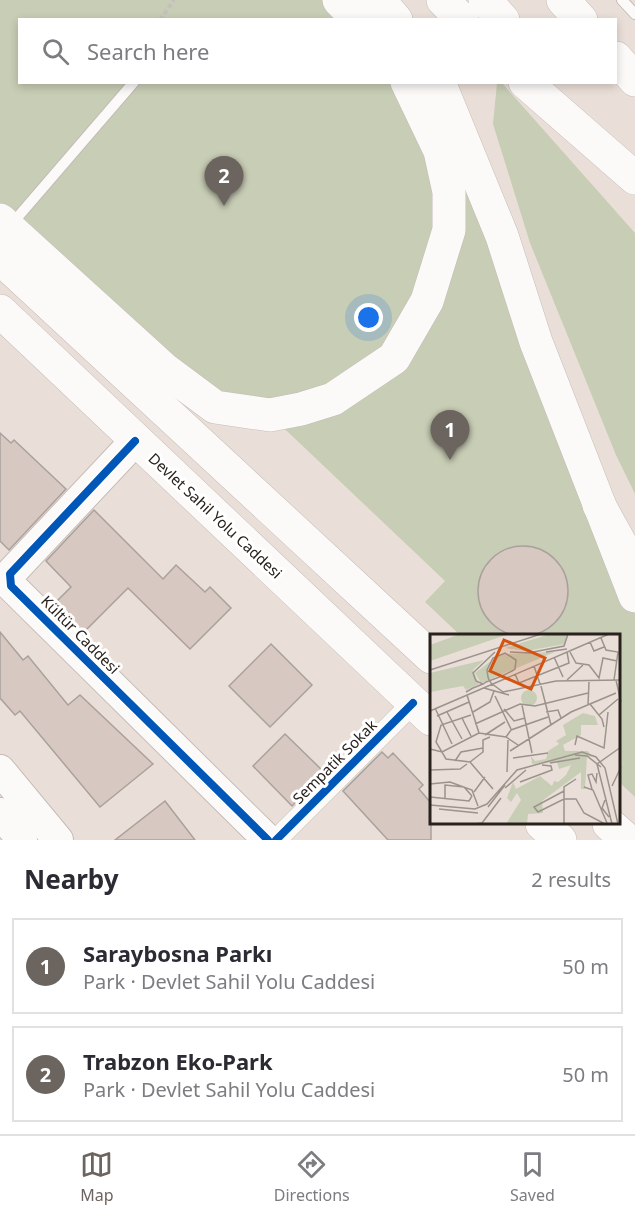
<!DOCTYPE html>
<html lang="en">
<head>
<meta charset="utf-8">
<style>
  :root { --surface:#fff; --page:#f2f2f3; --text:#2b2b33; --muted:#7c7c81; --line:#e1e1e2; --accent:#6c645e }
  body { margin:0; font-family:"Noto Sans",sans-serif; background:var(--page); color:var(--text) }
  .you { position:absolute; left:369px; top:318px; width:21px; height:21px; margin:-15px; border:4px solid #fff; border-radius:50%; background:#1a73e8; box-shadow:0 0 0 9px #1a73e833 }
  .badge { display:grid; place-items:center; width:39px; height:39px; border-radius:50%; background:var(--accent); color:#fff; font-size:20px; font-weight:700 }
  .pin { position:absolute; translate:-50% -50px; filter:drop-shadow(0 2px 3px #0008) }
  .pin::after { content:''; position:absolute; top:32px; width:21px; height:18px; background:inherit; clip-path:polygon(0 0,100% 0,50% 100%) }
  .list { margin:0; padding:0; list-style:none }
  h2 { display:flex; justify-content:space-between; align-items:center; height:78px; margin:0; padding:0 24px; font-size:26px }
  h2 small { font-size:20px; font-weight:400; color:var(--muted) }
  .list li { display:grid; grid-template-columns:39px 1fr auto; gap:18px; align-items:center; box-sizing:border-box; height:96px; margin:0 12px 12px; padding:0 12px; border:2px solid var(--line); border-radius:0px }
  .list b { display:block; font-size:22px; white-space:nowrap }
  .list p { margin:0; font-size:20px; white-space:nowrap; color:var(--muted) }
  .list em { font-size:20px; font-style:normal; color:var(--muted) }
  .icon { flex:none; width:33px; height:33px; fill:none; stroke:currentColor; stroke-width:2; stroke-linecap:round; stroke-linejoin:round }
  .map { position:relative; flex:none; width:635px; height:840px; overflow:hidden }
  .search { position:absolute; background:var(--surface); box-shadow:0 3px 9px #0003; left:18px; right:18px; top:18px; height:66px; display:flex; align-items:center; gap:15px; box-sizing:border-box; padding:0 21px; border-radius:0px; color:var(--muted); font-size:22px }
  .sheet { height:294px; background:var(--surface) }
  nav { display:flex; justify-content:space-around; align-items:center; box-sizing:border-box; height:84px; border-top:2px solid var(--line); background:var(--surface); font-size:16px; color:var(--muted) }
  nav a { display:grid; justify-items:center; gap:3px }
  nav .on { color:var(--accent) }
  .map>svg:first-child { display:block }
  .green { fill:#c8cdb5 }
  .building { fill:#d7c8c2; stroke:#aaa19d; stroke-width:1.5 }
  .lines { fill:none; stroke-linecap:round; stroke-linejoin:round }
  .lane-casing { stroke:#c5bcb7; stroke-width:12 }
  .street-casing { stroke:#c5bcb7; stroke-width:22 }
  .secondary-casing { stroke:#c5bcb7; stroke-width:32 }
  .primary-casing { stroke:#c5bcb7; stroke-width:34 }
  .highway-casing { stroke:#c5bcb7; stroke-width:34 }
  .path { stroke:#c3c0bd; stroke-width:4; stroke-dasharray:4.5 3; stroke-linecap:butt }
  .lane { stroke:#fcfaf9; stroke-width:10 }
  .street { stroke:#fcfaf9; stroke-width:21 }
  .secondary { stroke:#fcfaf9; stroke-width:30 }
  .primary { stroke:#fcfaf9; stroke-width:33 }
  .highway { stroke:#fcfaf9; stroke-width:33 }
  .cycleway-casing { stroke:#fff; stroke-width:11 }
  .cycleway { stroke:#0057b8; stroke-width:8 }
  .labels { text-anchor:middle; stroke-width:6; stroke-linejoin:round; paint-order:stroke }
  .street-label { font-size:15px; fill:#28211c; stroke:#fff }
  .inset-road { fill:none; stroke:#9c938d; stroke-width:1.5 }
  .view { fill:#d5530e; fill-opacity:0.15; stroke:#d5530e; stroke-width:3 }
  .inset-edge { fill:none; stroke:#28211c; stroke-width:3 }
</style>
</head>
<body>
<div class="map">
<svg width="635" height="840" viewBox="0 0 635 840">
  <rect width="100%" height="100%" fill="#eadfd8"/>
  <g class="green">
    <path d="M0 0H339L359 19 20 20V82L407 83 461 178 635 596V797L619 782 618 636H461L425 602 445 581 270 415 215 407 0 220Z"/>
    <path d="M497 83H502L635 233V494L616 455 530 243 493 124Z"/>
  </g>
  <g class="building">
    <path d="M0 433 11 443 14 440 66 489 9 550 0 541Z"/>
    <path d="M94 510 163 579 176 565 205 592 210 587 231 608 190 649 128 588 83 633 54 604 71 587 46 561Z"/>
    <circle cx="523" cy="591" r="45"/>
    <path d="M0 632 23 660 28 656 68 705 80 695 153 764 100 807 20 711 15 715 0 698Z"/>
    <path d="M271 644 312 685 270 727 229 686Z"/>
    <path d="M285 734 325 773 292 806 253 766Z"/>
    <path d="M382 752 388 758 393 753 423 785 419 789 431 803V840H388L343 791Z"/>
    <path d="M165 801 195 840H115Z"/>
  </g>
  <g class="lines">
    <g class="lane-casing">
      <g id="lane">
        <path d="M622 0 635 14"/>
        <path d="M10 226 134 82"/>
      </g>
    </g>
    <g class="street-casing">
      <path id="street" d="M276 840 413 703"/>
    </g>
    <g class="secondary-casing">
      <g id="secondary">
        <path d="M135 441 10 574 11 586 268 840"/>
        <path d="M0 770 58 840"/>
        <path d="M0 813 22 840"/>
      </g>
    </g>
    <g class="primary-casing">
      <g id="primary">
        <path d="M339 0 359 20"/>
        <path d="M379 0 396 20"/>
        <path d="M439 82 502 236 536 342 635 596"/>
        <path d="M0 220 164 369 215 407 270 415 301 409 333 399 394 358 427 301 449 230V192L440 151 407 82"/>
        <path d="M0 258 431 657"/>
        <path d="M0 311 431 719"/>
        <path d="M542 824 560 840"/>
        <path d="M609 824 627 840"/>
      </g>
    </g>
    <g class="highway-casing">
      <g id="highway">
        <path d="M443 0 462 20"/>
        <path d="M485 0 503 20"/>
        <path d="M563 0 581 20"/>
        <path d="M616 58 635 80"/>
        <path d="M525 82 635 178"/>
        <path d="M599 505 635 570"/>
      </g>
    </g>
    <path class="path" d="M160 20 174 0"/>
    <use href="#lane" class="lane"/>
    <use href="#street" class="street"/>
    <use href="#secondary" class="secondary"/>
    <use href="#primary" class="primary"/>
    <use href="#highway" class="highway"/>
    <g class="cycleway-casing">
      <g id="cycleway">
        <path d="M135 441 10 574 11 586 268 840"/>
        <path d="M276 840 413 703"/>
      </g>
    </g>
    <use href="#cycleway" class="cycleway"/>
  </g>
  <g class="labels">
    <g class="street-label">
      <text transform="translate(215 516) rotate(43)" y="5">Devlet Sahil Yolu Caddesi</text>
      <text transform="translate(80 635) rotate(45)" y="5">Kültür Caddesi</text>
      <text transform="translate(335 762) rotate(-45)" y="5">Sempatik Sokak</text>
    </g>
  </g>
  <g transform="translate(430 634)">
    <rect width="190" height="190" fill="#eadfd8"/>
    <path d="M30 0H79L0 27V11ZM120 0H137L135 10 96 17 75 14ZM125 18 51 49 45 39 70 20ZM54 26 43 36 49 50 36 56 33 52 0 58V39ZM91 64a8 8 0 1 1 16 0a8 8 0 1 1-16 0ZM153 79 165 82 168 91H145H151V101L133 111 135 117H158L162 123 157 122 155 155H151V138L112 167 113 179 98 180 97 190H76L91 166 87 159 81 168 77 164 83 148 86 155 110 142 122 152 124 147 128 148 136 141 141 131 129 135 127 128 102 130 101 122 105 127 116 125 118 117 129 110 126 107 136 101 133 91Z" fill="#c8cdb5"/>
    <path class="inset-road" d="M171 4 176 16 188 18 184 46M160 8 164 17 174 13M80 18 101 19M116 18 137 15M140 18 146 29 159 31 169 44 173 24 187 27M98 19 134 12 138 0M124 23 133 43M104 32 110 50M0 36 111 0M85 40 89 49 139 29 137 18M137 46 153 31M186 46 191 68M53 50 46 47 43 39 65 18M111 52 121 91M54 54 79 61M36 58 43 54 53 50 56 48 72 42 82 37 85 35 86 26 75 19 63 24 57 36 58 43 59 46 60 47 61 49 73 58 126 47 191 46M37 61 49 99 76 103 88 111M65 62 81 95M160 70 172 85 174 93M92 71 102 119M158 71 159 48M5 74 22 110M74 75 84 87 95 84M0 77 179 0M17 78 32 105M43 78 60 68 64 57M116 78 128 76 131 84M41 81 11 91 6 108 16 125 40 128 63 155M169 81 188 65M7 82 39 68M32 84 41 102M45 90 90 70 105 72 158 59M55 101 75 88M76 103 81 96 118 83M145 111 147 102 174 114 178 78M0 115 12 118 49 99M80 117 141 78 186 59M145 121 157 122 171 133M83 124 118 119M25 127 31 118 53 114M40 128 53 118V106L60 103M120 129 150 124M0 136 30 135 37 130M77 138 78 106M90 148 122 136 121 132 112 131M0 150 20 148 42 156 48 172M182 152 191 133M154 153 163 156 177 189M75 154 96 136M162 155 158 141 162 140 166 148 167 139M134 157 104 173 108 178 134 165H146L154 179 175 190M44 158 55 143M0 163 39 167 42 162M15 164V151L34 153 42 162M175 166 172 174 179 183M0 171 45 175 57 170 87 136 152 118 166 123 175 134 188 190M58 173 75 151M9 175 48 179M44 190 52 189 71 164M134 190V153L146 145M182 190 167 130 191 113"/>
    <path class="view" d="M74 6 115 24 101 55 60 37Z"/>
    <rect width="190" height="190" class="inset-edge"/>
  </g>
</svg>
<div class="you"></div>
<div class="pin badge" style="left:450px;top:460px">1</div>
<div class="pin badge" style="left:224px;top:206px">2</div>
<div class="search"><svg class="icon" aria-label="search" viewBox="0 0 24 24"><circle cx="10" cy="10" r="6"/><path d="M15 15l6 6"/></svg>Search here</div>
</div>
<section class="sheet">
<h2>Nearby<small>2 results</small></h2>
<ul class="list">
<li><span class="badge">1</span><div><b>Saraybosna Parkı</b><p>Park · Devlet Sahil Yolu Caddesi</p></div><em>50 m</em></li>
<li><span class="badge">2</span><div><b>Trabzon Eko-Park</b><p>Park · Devlet Sahil Yolu Caddesi</p></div><em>50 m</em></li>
</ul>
</section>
<nav>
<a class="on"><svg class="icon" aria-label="map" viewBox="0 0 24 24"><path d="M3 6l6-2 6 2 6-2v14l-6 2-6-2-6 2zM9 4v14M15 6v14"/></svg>Map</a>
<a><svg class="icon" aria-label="directions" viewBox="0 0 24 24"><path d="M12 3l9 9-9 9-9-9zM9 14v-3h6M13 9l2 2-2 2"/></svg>Directions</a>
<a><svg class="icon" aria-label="saved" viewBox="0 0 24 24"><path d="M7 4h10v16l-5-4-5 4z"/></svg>Saved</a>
</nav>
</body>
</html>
